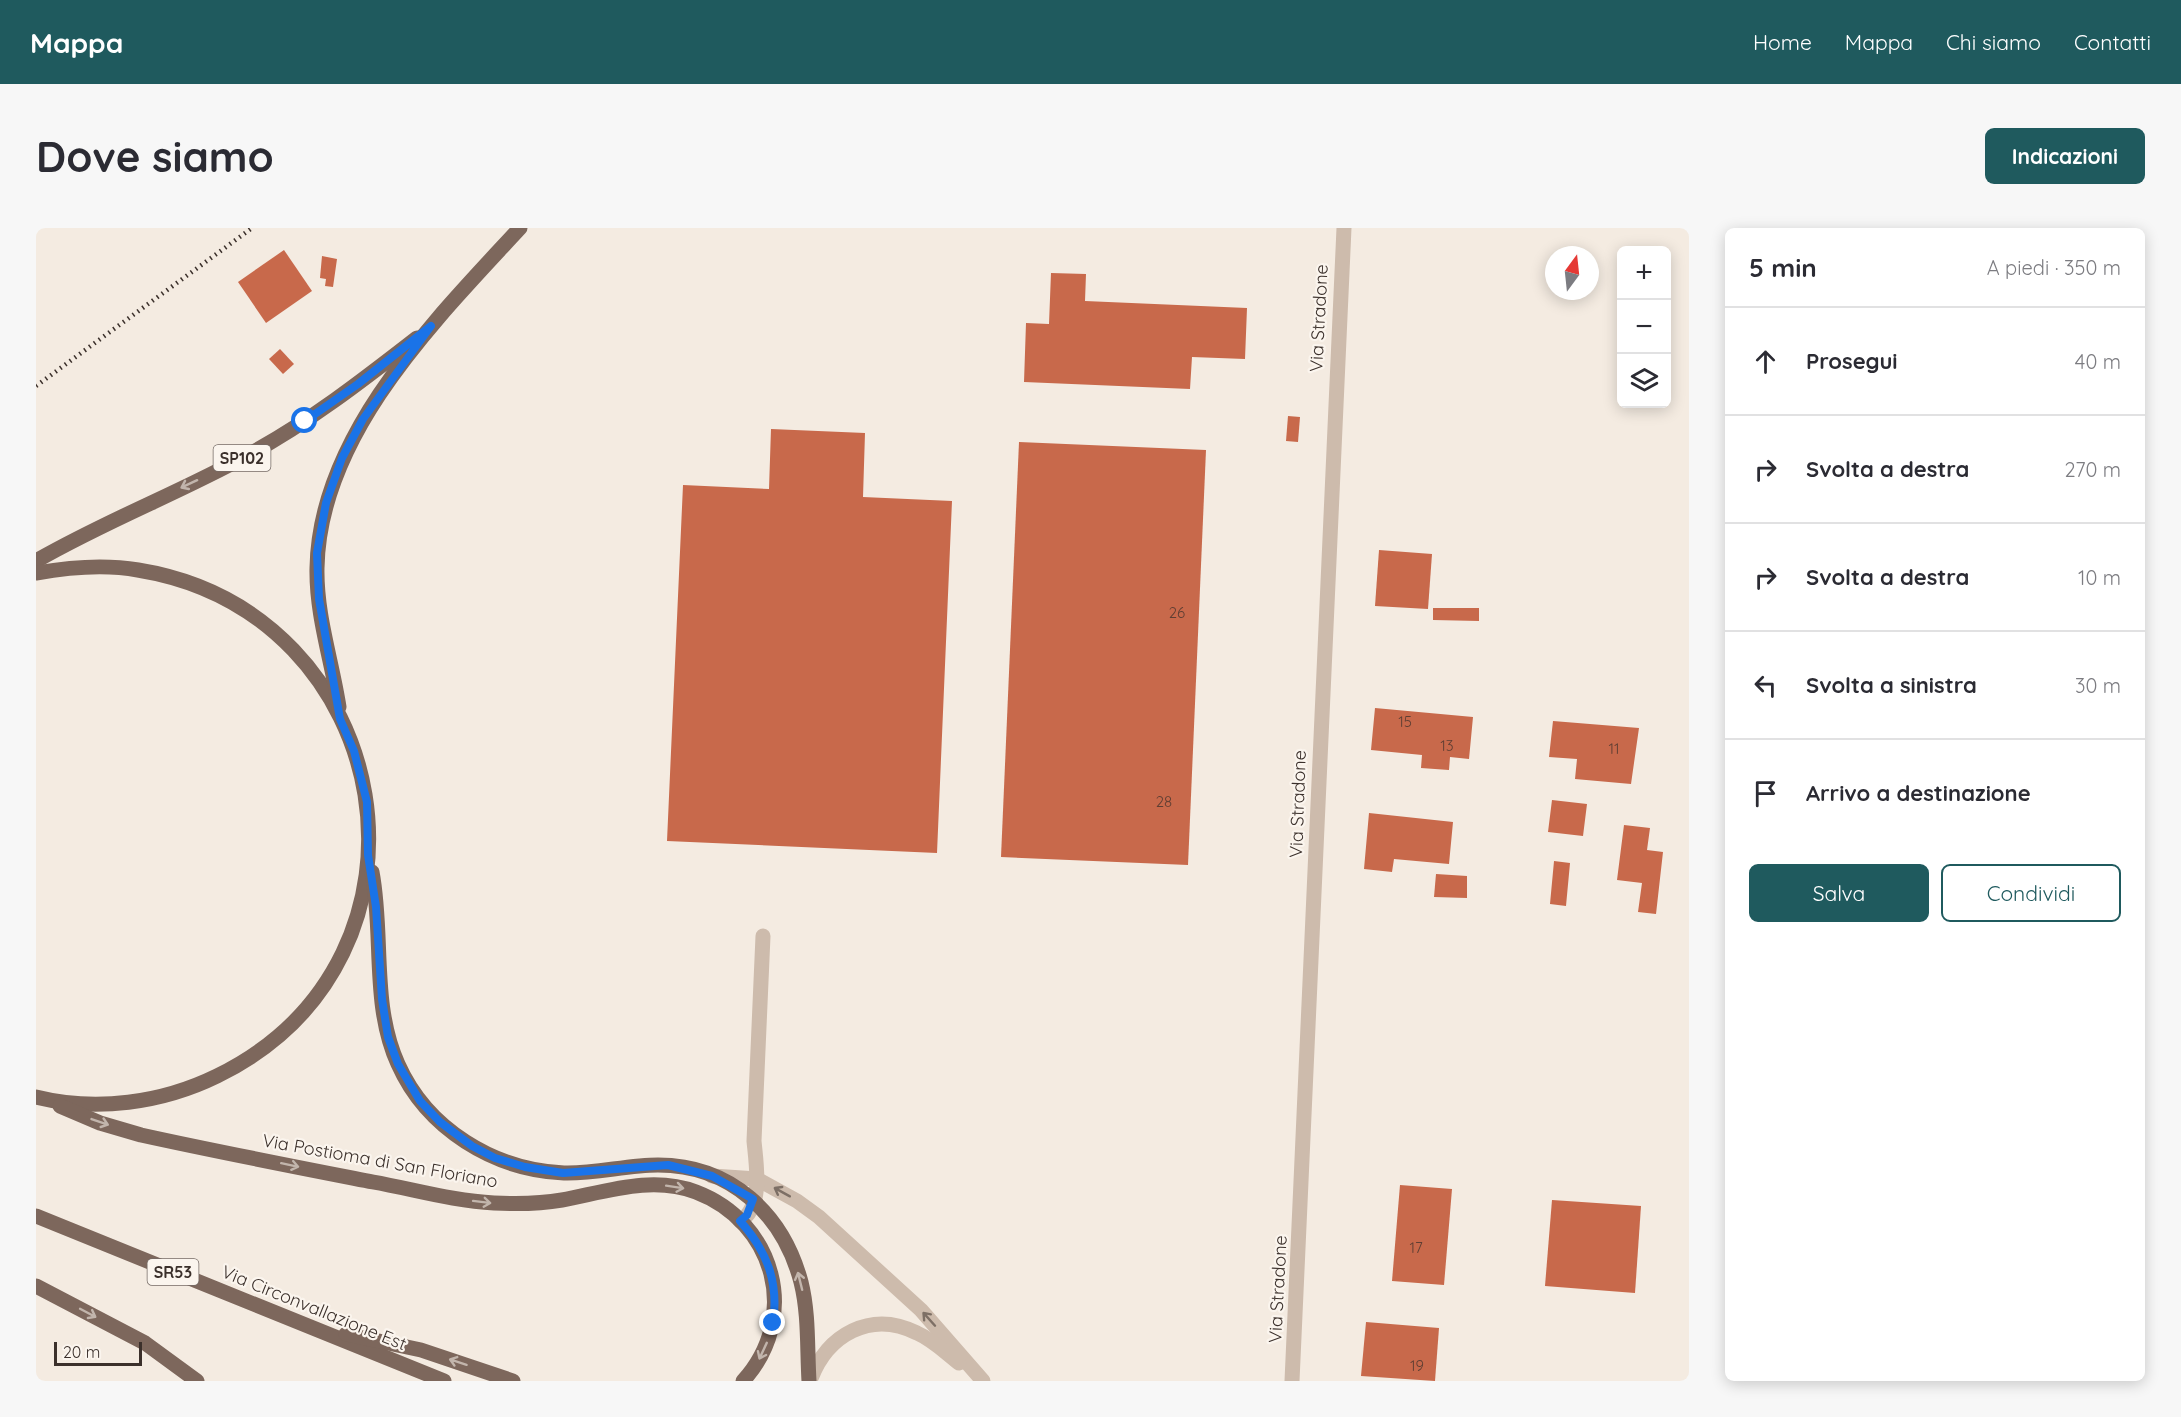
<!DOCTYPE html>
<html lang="it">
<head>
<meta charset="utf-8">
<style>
  :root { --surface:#fff; --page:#f7f7f7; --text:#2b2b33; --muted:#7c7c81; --line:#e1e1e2; --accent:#1f5a5e }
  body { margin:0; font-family:Quicksand,sans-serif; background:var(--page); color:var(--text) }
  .controls { position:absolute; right:18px; top:18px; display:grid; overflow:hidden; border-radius:9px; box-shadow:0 3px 15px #0003 }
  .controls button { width:54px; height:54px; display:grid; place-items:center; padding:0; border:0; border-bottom:2px solid var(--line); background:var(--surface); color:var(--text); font:30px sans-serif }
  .compass { position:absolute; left:1509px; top:18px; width:54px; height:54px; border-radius:50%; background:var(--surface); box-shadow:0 3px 15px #0003; rotate:15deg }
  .scale { position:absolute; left:18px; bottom:15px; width:88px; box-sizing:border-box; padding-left:6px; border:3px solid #3b302b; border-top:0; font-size:16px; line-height:21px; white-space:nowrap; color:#3b302b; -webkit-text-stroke:4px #fbf5ee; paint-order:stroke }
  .stop { position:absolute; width:18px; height:18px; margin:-14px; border:4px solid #1a73e8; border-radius:50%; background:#fff }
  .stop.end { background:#1a73e8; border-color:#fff; box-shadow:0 2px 6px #0008 }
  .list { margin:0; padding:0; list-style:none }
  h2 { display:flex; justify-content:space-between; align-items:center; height:78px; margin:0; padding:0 24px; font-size:26px }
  h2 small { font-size:20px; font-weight:400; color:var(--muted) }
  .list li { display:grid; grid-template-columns:39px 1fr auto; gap:18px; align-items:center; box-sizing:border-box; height:108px; padding:0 24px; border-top:2px solid var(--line) }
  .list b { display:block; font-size:22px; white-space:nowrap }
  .list em { font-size:20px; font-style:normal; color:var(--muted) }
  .actions { display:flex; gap:12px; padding:18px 24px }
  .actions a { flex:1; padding:14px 0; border:2px solid var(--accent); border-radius:9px; text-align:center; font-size:21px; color:var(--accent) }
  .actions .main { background:var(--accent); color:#fff }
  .icon { flex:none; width:33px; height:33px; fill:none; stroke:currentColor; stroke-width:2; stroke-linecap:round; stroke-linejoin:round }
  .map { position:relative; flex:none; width:1653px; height:1153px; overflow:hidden; border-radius:9px }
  header { display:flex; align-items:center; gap:36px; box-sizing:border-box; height:84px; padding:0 30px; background:var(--accent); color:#fff }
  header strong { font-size:28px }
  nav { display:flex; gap:33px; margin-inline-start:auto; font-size:21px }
  .intro { display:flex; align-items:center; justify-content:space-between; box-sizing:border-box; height:144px; padding:0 36px }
  h1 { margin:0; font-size:42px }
  .button { padding:15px 27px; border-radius:9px; background:var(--accent); color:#fff; font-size:21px; font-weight:700 }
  main { display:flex; gap:36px; padding:0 36px }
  aside { flex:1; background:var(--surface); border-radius:9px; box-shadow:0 3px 15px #0003 }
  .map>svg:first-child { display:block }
  .building { fill:#c8694b }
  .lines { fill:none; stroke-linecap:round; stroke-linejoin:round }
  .minor { stroke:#cdbbac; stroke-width:15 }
  .major { stroke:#7d675c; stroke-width:15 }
  .rail { stroke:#3b302b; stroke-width:4.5; stroke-dasharray:1.5 4.5; stroke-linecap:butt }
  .oneway { stroke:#c2b5ac }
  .oneway2 { stroke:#7d6f65 }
  .route { stroke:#1a73e8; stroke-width:8 }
  .labels { text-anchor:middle; stroke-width:4.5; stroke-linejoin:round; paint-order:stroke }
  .number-label { font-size:15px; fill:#5e3e33 }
  .shield { fill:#fbf5ee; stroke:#756b66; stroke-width:1.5 }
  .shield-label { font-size:16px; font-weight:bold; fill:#3b302b }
  .street-label { font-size:18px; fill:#3b302b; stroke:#fbf5ee }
</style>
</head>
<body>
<header>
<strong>Mappa</strong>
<nav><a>Home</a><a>Mappa</a><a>Chi siamo</a><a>Contatti</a></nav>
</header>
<div class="intro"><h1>Dove siamo</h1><a class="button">Indicazioni</a></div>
<main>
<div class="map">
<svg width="1653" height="1153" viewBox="0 0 1653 1153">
  <rect width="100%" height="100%" fill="#f4ebe1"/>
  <g class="building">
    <path d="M248 22 276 63 230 95 202 54Z"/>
    <path d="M286 28 301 31 297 59 289 58 290 51 284 50Z"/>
    <path d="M1015 45 1050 46 1049 73 1211 80 1209 131 1156 129 1154 161 988 154 990 95 1013 96Z"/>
    <path d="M244 121 258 136 247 146 233 131Z"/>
    <path d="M1252 188 1264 189 1262 214 1250 213Z"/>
    <path d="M735 201 829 205 827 269 916 273 901 625 631 613 647 257 733 261Z"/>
    <path d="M983 214 1170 222 1152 637 965 629Z"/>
    <path d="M1343 322 1396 326 1392 381 1339 378Z"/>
    <path d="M1397 380H1443V393L1397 392Z"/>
    <path d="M1339 480 1437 489 1433 531 1414 529 1413 542 1385 540 1386 527 1335 522Z"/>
    <path d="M1517 493 1603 500 1595 556 1539 551 1541 531 1513 529Z"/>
    <path d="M1516 572 1551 576 1547 608 1512 604Z"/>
    <path d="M1333 585 1417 594 1413 636 1358 631 1356 644 1328 641Z"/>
    <path d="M1588 597 1614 600 1611 622 1627 624 1620 686 1602 684 1606 655 1581 652Z"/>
    <path d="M1518 633 1534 635 1530 678 1514 676Z"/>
    <path d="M1400 646 1431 648V670L1398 669Z"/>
    <path d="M1364 957 1416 961 1408 1057 1356 1053Z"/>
    <path d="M1516 972 1605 978 1599 1065 1509 1058Z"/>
    <path d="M1330 1094 1403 1100 1399 1153 1325 1148Z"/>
  </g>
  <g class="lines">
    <g class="minor">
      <path d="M676 948 721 951 761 973 783 989 885 1082 947 1153"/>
      <path d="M704 993C728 979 720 935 718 913L727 708"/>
      <path d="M774 1153C791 1106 835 1082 881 1105 897 1112 910 1125 923 1135"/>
      <path d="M1256 1153 1308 0"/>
    </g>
    <g class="major">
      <path d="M0 333C69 293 143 265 212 227 273 194 327 152 381 110"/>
      <path d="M0 345C34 339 68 336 102 342 361 384 422 730 181 848 126 875 60 884 0 869"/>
      <path d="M303 479C296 433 280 387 281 340 283 207 399 92 484 0"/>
      <path d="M336 644C348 707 335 777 362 836 391 901 458 942 528 945 559 946 591 937 622 937 695 937 747 986 765 1054 773 1086 771 1120 773 1153"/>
      <path d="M24 878 64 895 105 907C182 924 260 939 337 954 377 961 417 973 458 975 480 976 503 976 526 972 569 964 616 947 660 964 739 994 765 1089 707 1153"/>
      <path d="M0 988 408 1153"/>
      <path d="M0 1058 109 1115 161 1153"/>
      <path d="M310 1106 385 1122 477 1153"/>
    </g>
    <path class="rail" d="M0 158 216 0"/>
  </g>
  <defs><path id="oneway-shaft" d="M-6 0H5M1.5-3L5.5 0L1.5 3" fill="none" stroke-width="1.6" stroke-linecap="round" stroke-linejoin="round" transform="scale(1.5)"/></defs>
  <g class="oneway">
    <use href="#oneway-shaft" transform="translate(153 256) rotate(155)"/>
    <use href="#oneway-shaft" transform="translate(64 894) rotate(19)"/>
    <use href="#oneway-shaft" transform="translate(254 937) rotate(12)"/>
    <use href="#oneway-shaft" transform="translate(639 959) rotate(9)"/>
    <use href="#oneway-shaft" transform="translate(446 974) rotate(7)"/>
    <use href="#oneway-shaft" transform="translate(764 1053) rotate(-104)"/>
    <use href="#oneway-shaft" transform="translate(52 1085) rotate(28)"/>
    <use href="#oneway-shaft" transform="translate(727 1123) rotate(115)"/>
    <use href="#oneway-shaft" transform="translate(422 1134) rotate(-162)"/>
  </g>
  <g class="oneway2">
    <use href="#oneway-shaft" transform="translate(746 964) rotate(-151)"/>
    <use href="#oneway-shaft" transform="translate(893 1091) rotate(-132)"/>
  </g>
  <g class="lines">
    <path class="route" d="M269 193 322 156 395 98 327 191 306 230 290 275 281 325 283 371 304 491 318 523 331 574 332 627 340 679 346 771 352 809 362 836 384 873 404 894 436 918 459 930 489 939 527 945 632 937 676 948 717 971 711 987 704 993C731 1023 743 1054 737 1095"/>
  </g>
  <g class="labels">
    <g class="number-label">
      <text x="1141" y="390">26</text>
      <text x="1369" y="499">15</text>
      <text x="1411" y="523">13</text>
      <text x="1578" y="526">11</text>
      <text x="1128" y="579">28</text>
      <text x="1380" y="1025">17</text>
      <text x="1381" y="1143">19</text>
    </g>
    <g class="shield">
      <rect x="177.5" y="217" width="57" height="26" rx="4.5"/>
      <rect x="111.5" y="1031" width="51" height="26" rx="4.5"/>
    </g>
    <g class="shield-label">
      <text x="206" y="236">SP102</text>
      <text x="137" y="1050">SR53</text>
    </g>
    <g class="street-label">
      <text transform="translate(1283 90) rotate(-87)" y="6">Via Stradone</text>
      <text transform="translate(1262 576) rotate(-88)" y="6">Via Stradone</text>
      <text transform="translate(344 933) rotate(10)" y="6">Via Postioma di San Floriano</text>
      <text transform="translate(1242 1061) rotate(-87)" y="6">Via Stradone</text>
      <text transform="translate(278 1080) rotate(22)" y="6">Via Circonvallazione Est</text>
    </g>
  </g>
</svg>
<div class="controls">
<button>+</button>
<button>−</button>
<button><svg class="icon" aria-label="layers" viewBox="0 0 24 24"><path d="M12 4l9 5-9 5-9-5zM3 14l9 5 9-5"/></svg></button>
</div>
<svg class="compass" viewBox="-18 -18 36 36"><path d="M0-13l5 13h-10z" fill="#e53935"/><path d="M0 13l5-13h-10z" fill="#7c7c81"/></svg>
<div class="scale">20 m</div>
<div class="stop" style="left:269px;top:193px"></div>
<div class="stop end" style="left:737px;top:1095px"></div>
</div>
<aside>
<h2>5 min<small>A piedi · 350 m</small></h2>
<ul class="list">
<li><svg class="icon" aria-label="ahead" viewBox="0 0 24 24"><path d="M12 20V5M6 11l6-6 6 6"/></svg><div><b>Prosegui</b></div><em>40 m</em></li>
<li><svg class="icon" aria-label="right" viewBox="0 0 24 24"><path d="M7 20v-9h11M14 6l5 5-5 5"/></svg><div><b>Svolta a destra</b></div><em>270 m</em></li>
<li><svg class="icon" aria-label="right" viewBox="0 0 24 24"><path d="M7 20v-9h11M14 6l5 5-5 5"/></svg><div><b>Svolta a destra</b></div><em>10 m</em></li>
<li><svg class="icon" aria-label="left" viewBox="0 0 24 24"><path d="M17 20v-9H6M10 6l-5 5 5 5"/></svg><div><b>Svolta a sinistra</b></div><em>30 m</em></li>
<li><svg class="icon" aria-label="arrive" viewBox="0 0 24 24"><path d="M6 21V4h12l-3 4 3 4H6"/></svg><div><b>Arrivo a destinazione</b></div></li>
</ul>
<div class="actions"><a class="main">Salva</a><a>Condividi</a></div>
</aside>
</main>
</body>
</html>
